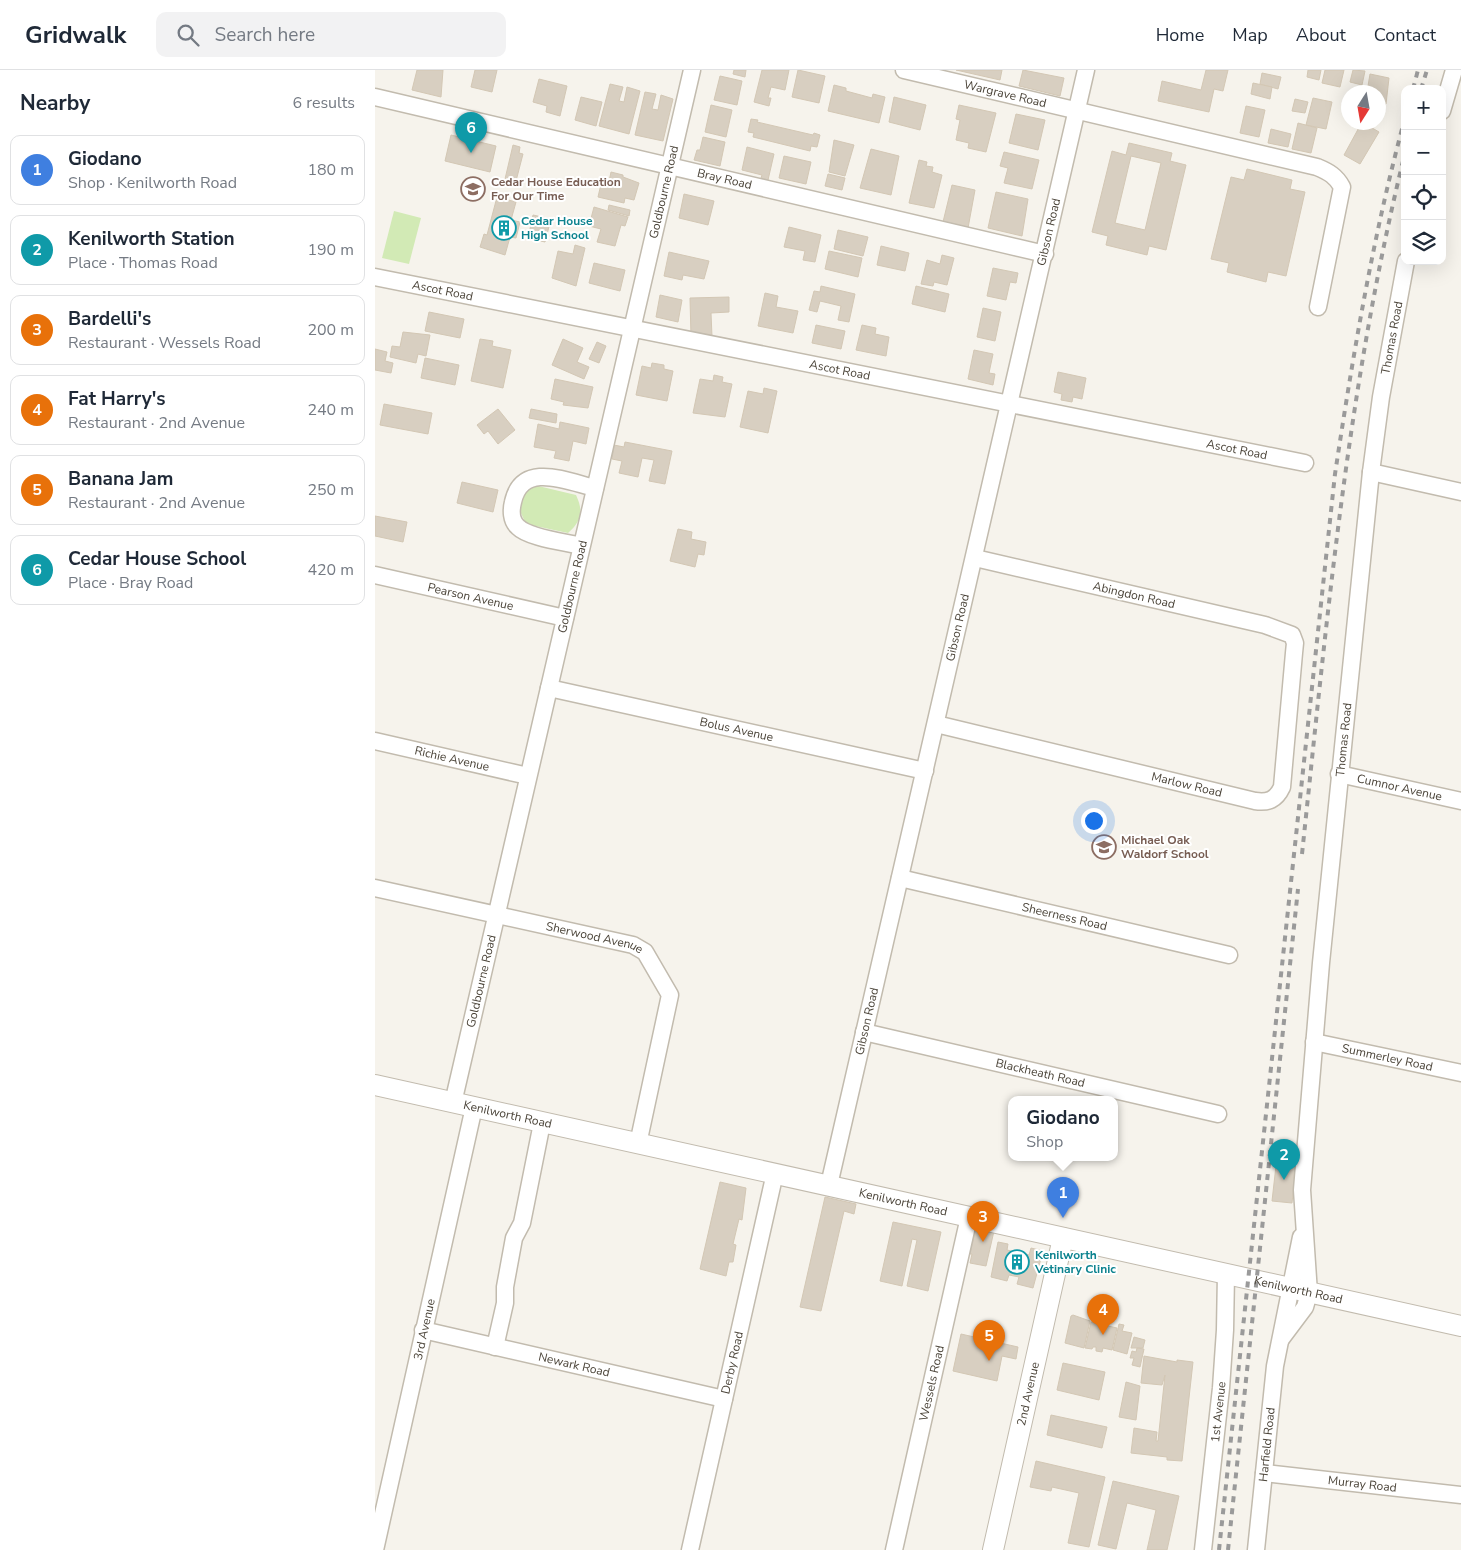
<!DOCTYPE html>
<html lang="en">
<head>
<meta charset="utf-8">
<style>
  :root { --surface:#fff; --page:#f2f2f3; --text:#1f2937; --muted:#747a83; --line:#e0e1e3; --accent:#db2777 }
  body { margin:0; font-family:"Nunito Sans",sans-serif; background:var(--page); color:var(--text) }
  .controls { position:absolute; right:15px; top:15px; display:grid; overflow:hidden; border-radius:10px; box-shadow:0 5px 20px #0002 }
  .controls button { width:45px; height:45px; display:grid; place-items:center; padding:0; border:0; border-bottom:1px solid var(--line); background:var(--surface); color:var(--text); font:25px sans-serif }
  .compass { position:absolute; left:966px; top:15px; width:45px; height:45px; border-radius:50%; background:var(--surface); box-shadow:0 5px 20px #0002; rotate:191deg }
  .you { position:absolute; left:718px; top:750px; width:18px; height:18px; margin:-12px; border:4px solid #fff; border-radius:50%; background:#1a73e8; box-shadow:0 0 0 8px #1a73e833 }
  .badge { display:grid; place-items:center; width:32px; height:32px; border-radius:50%; background:var(--accent); color:#fff; font-size:16px; font-weight:700 }
  .pin { position:absolute; translate:-50% -41px; filter:drop-shadow(0 1px 2px #0008) }
  .pin::after { content:''; position:absolute; top:26px; width:18px; height:15px; background:inherit; clip-path:polygon(0 0,100% 0,50% 100%) }
  .popup { position:absolute; left:633px; top:1026px; width:110px; height:65px; box-sizing:border-box; display:grid; place-content:center; border-radius:10px; background:var(--surface); filter:drop-shadow(0 1px 4px #0005); font-size:16px; white-space:nowrap; color:var(--muted) }
  .popup b { font-size:19px; color:var(--text) }
  .popup::after { content:''; position:absolute; left:50%; top:100%; margin-left:-10px; border:10px solid transparent; border-top-color:var(--surface) }
  .list { margin:0; padding:0; list-style:none }
  h2 { display:flex; justify-content:space-between; align-items:center; height:65px; margin:0; padding:0 20px; font-size:21px }
  h2 small { font-size:16px; font-weight:400; color:var(--muted) }
  .list li { display:grid; grid-template-columns:32px 1fr auto; gap:15px; align-items:center; box-sizing:border-box; height:70px; margin:0 10px 10px; padding:0 10px; border:1px solid var(--line); border-radius:10px }
  .list b { display:block; font-size:19px; white-space:nowrap }
  .list p { margin:0; font-size:16px; white-space:nowrap; color:var(--muted) }
  .list em { font-size:16px; font-style:normal; color:var(--muted) }
  .icon { flex:none; width:28px; height:28px; fill:none; stroke:currentColor; stroke-width:2; stroke-linecap:round; stroke-linejoin:round }
  .map { position:relative; flex:none; width:1086px; height:1480px; overflow:hidden }
  header { display:flex; align-items:center; gap:30px; box-sizing:border-box; height:70px; padding:0 25px; background:var(--surface); border-bottom:1px solid var(--line) }
  header strong { font-size:24px }
  nav { display:flex; gap:28px; margin-inline-start:auto; font-size:18px }
  .search { width:350px; height:45px; background:var(--page); display:flex; align-items:center; gap:12px; box-sizing:border-box; padding:0 18px; border-radius:10px; color:var(--muted); font-size:19px }
  main { display:flex }
  aside { flex:1; background:var(--surface) }
  .map>svg:first-child { display:block }
  .green { fill:#d2eab5 }
  .building { fill:#d8cfc1; stroke:#d3c7b4; fill-rule:evenodd }
  .lines { fill:none; stroke-linecap:round; stroke-linejoin:round }
  .minor-casing { stroke:#c2bbae; stroke-width:19 }
  .tertiary-casing { stroke:#c2bbae; stroke-width:22 }
  .minor { stroke:#fff; stroke-width:16 }
  .tertiary { stroke:#fff; stroke-width:20 }
  .rail { stroke:#9a9a9a; stroke-width:4; stroke-dasharray:6 6; stroke-linecap:butt }
  .labels { text-anchor:middle; stroke-width:4; stroke-linejoin:round; paint-order:stroke }
  .street-label { font-size:12px; fill:#4b4439; stroke:#fff }
  .education-label { font-size:12px; font-weight:bold; fill:#785e54; stroke:#fff; text-anchor:start }
  .culture-label { font-size:12px; font-weight:bold; fill:#0d838f; stroke:#fff; text-anchor:start }
</style>
</head>
<body>
<header>
<strong>Gridwalk</strong>
<div class="search"><svg class="icon" aria-label="search" viewBox="0 0 24 24"><circle cx="10" cy="10" r="6"/><path d="M15 15l6 6"/></svg>Search here</div>
<nav><a>Home</a><a>Map</a><a>About</a><a>Contact</a></nav>
</header>
<main>
<aside>
<h2>Nearby<small>6 results</small></h2>
<ul class="list">
<li><span class="badge" style="background:#3f7fe0">1</span><div><b>Giodano</b><p>Shop · Kenilworth Road</p></div><em>180 m</em></li>
<li><span class="badge" style="background:#0f9aa8">2</span><div><b>Kenilworth Station</b><p>Place · Thomas Road</p></div><em>190 m</em></li>
<li><span class="badge" style="background:#e8710a">3</span><div><b>Bardelli's</b><p>Restaurant · Wessels Road</p></div><em>200 m</em></li>
<li><span class="badge" style="background:#e8710a">4</span><div><b>Fat Harry's</b><p>Restaurant · 2nd Avenue</p></div><em>240 m</em></li>
<li><span class="badge" style="background:#e8710a">5</span><div><b>Banana Jam</b><p>Restaurant · 2nd Avenue</p></div><em>250 m</em></li>
<li><span class="badge" style="background:#0f9aa8">6</span><div><b>Cedar House School</b><p>Place · Bray Road</p></div><em>420 m</em></li>
</ul>
</aside>
<div class="map">
<svg width="1086" height="1480" viewBox="0 0 1086 1480">
  <rect width="100%" height="100%" fill="#f6f3ec"/>
  <g class="green">
    <path d="M19 141 46 148 34 194 7 188Z"/>
    <path d="M159 415 201 425C209 442 206 451 193 463L151 454 145 441 150 421Z"/>
  </g>
  <g class="building">
    <path d="M42 0H68L66 27 37 20Z"/>
    <path d="M100 0H122L117 22 96 17Z"/>
    <path d="M359 0H371L370 7 358 4Z"/>
    <path d="M387 0H414L410 20 396 17 393 28H396L394 36 379 32Z"/>
    <path d="M423 0 450 6 444 33 417 27Z"/>
    <path d="M581 0H627L625 10Z"/>
    <path d="M648 0 689 8 685 26 644 16Z"/>
    <path d="M831 0H853L848 21 839 19 834 42 783 31 787 11 826 20Z"/>
    <path d="M933 0H946L944 10 932 7Z"/>
    <path d="M950 0H969L965 17 947 13Z"/>
    <path d="M978 0 990 1 987 15 975 12Z"/>
    <path d="M887 3 906 7 903 19 885 14Z"/>
    <path d="M995 4 1014 8 1011 34H1008L1005 45 1004 44V22H992Z"/>
    <path d="M345 6 367 11 362 35 339 30Z"/>
    <path d="M164 9 192 16 185 46 171 42 172 36 158 32Z"/>
    <path d="M878 13 897 17 895 29 876 24Z"/>
    <path d="M235 14 248 17 244 31 249 32 252 17 265 21 254 64 224 56Z"/>
    <path d="M459 15 471 18V21L497 28 498 24 510 27 504 53 453 41Z"/>
    <path d="M270 22 281 24 277 39 283 40 286 25 298 29 288 71 260 65Z"/>
    <path d="M206 27 227 32 221 56 200 50Z"/>
    <path d="M519 27 551 35 545 60 514 52Z"/>
    <path d="M938 28 957 32 951 59 931 55Z"/>
    <path d="M920 29 933 32 930 43 917 41Z"/>
    <path d="M336 35 357 40 351 67 330 62Z"/>
    <path d="M584 35 621 43 611 82 593 78 594 73 581 70 585 50 581 49Z"/>
    <path d="M871 36 890 40 884 67 865 63Z"/>
    <path d="M641 44 670 50 663 80 634 73Z"/>
    <path d="M376 49 383 50 382 52 438 65 439 63 445 65 442 77 436 76 435 81 378 67 379 63 373 62Z"/>
    <path d="M987 52 1004 62 985 94 969 85Z"/>
    <path d="M923 53 942 58 936 83 917 79Z"/>
    <path d="M896 59 916 64 913 77 893 73Z"/>
    <path d="M76 65 121 76 115 102 70 91Z"/>
    <path d="M328 67 350 72 345 96 319 90 322 80H325Z"/>
    <path d="M459 70 479 75 470 106 454 102Z"/>
    <path d="M754 73 797 83 795 91 811 95 791 180 774 176 772 185 731 175 733 166 717 162 737 81 751 85ZM756 86 786 93 770 160 740 153Z"/>
    <path d="M138 75 145 77 144 83 148 84 141 111 130 109Z"/>
    <path d="M372 77 399 84 393 110 386 108 387 105 367 100Z"/>
    <path d="M496 79 524 86 516 125 485 118Z"/>
    <path d="M629 82 664 90 657 119 629 113 633 98 625 96Z"/>
    <path d="M409 86 436 92 431 114 404 108Z"/>
    <path d="M544 90 552 92 551 96 558 97 557 102 567 105 559 138 534 133Z"/>
    <path d="M872 99 917 110 915 119 930 122 911 206 893 202 891 212 852 202 854 193 836 189 856 107 869 110Z"/>
    <path d="M236 102 248 105V107L264 113 259 130 250 128 249 133 223 127 226 114 233 116Z"/>
    <path d="M453 104 470 108 467 120 450 116Z"/>
    <path d="M577 115 600 120 593 158 568 152Z"/>
    <path d="M621 122 653 129 647 166 613 158Z"/>
    <path d="M309 124 339 131 333 155 304 148Z"/>
    <path d="M122 127 141 132 136 150 145 152 141 168 135 167 130 185 105 177 109 164 112 165Z"/>
    <path d="M234 135 255 140 254 146 233 140Z"/>
    <path d="M219 137 253 147 250 156 246 155 240 176 222 172 226 159 214 156Z"/>
    <path d="M158 145 176 149 170 172 153 168Z"/>
    <path d="M414 157 446 165 440 192 428 190 430 181 409 177Z"/>
    <path d="M463 160 493 167 488 186 459 179Z"/>
    <path d="M200 175 210 178 201 216 177 208 183 181 198 184Z"/>
    <path d="M506 176 534 183 530 201 502 195Z"/>
    <path d="M454 181 487 188 483 207 450 199Z"/>
    <path d="M294 182 334 191 329 209 308 205 307 210 289 206Z"/>
    <path d="M567 185 579 188 572 215 559 212 558 216 546 214 552 190 565 194Z"/>
    <path d="M219 193 250 200 245 221 214 213Z"/>
    <path d="M618 198 643 203 641 213 635 212 631 230 612 226Z"/>
    <path d="M446 216 480 224 474 252 463 250 466 236 445 231 442 242 434 240 439 221 445 222Z"/>
    <path d="M541 216 574 224 570 242 537 234Z"/>
    <path d="M390 223 403 226 401 237 423 241 418 263 383 256Z"/>
    <path d="M285 225 307 230 303 252 281 247Z"/>
    <path d="M354 227V242L336 243 337 267H316L315 228Z"/>
    <path d="M608 238 626 242 620 271 602 267Z"/>
    <path d="M54 242 89 249 85 268 50 261Z"/>
    <path d="M441 255 470 261 466 279 437 273Z"/>
    <path d="M487 255 501 258 500 264 514 267 511 286 481 280Z"/>
    <path d="M28 262 55 265 51 286 43 284 41 293 15 287 17 276 25 277Z"/>
    <path d="M105 269 118 271 117 276 136 280 128 318 96 311Z"/>
    <path d="M188 269 208 278 202 292 214 297 209 309 177 295Z"/>
    <path d="M222 272 231 276 224 293 214 289Z"/>
    <path d="M0 279 12 282 10 291 18 293 16 303 0 300Z"/>
    <path d="M599 280 618 284 614 303 620 304 618 315 593 309Z"/>
    <path d="M50 288 84 295 80 315 46 308Z"/>
    <path d="M277 293 289 295V299L298 301 292 331 261 325 267 296 276 298Z"/>
    <path d="M683 302 711 308 707 329 698 327 697 332 686 330 687 324 679 322Z"/>
    <path d="M339 305 348 307 347 312 357 314 350 347 318 343 325 309 338 311Z"/>
    <path d="M180 309 218 317 213 338 188 335 189 332 176 329Z"/>
    <path d="M389 318 402 321 393 363 365 357 373 321 388 324Z"/>
    <path d="M9 334 57 343 53 364 5 355Z"/>
    <path d="M123 339 140 360 123 374 113 361 109 364 102 355Z"/>
    <path d="M156 339 182 344 181 353 154 348Z"/>
    <path d="M185 352 214 358 211 374 198 371 194 391 179 388 181 381 159 377 163 354 184 359Z"/>
    <path d="M250 372 297 381 290 414 274 411 279 390 267 388 263 407 244 403 247 391 237 389 239 375 249 377Z"/>
    <path d="M87 412 123 420 118 442 82 433Z"/>
    <path d="M0 446 32 452 28 472 0 466Z"/>
    <path d="M303 459 317 462 316 469 331 472 329 485 323 484 320 497 295 491Z"/>
    <path d="M902 1087 922 1089 917 1133 897 1131Z"/>
    <path d="M345 1112 371 1118 367 1150 364 1149 358 1174 361 1175 358 1192H354L351 1206 325 1199Z"/>
    <path d="M450 1127 481 1134 479 1144 469 1141 446 1241 425 1237Z"/>
    <path d="M518 1152 566 1162 553 1221 532 1216 542 1170 537 1169 527 1216 505 1211Z"/>
    <path d="M601 1157 619 1161 611 1196 595 1193 597 1184H595Z"/>
    <path d="M623 1172 633 1174 632 1180 654 1185 656 1178 668 1181 658 1218 642 1214 644 1207 634 1205 632 1211 616 1207Z"/>
    <path d="M698 1245 715 1251 709 1278 690 1273 696 1246Z"/>
    <path d="M716 1252 742 1258 737 1280 728 1278 727 1282 721 1281V1277H718L717 1279 710 1278Z"/>
    <path d="M744 1254 749 1255 747 1261 757 1263 752 1284 738 1280Z"/>
    <path d="M586 1264 643 1277 641 1289 627 1286 622 1311 578 1301Z"/>
    <path d="M759 1267 770 1270 768 1278H756Z"/>
    <path d="M762 1278 769 1279 765 1297 757 1295 759 1288H755L757 1281 761 1282Z"/>
    <path d="M769 1286 802 1292V1290L818 1292 807 1391 792 1390V1387L756 1383 759 1358 782 1362 781 1371H783L790 1305 787 1315 766 1313Z"/>
    <path d="M688 1293 730 1302 724 1330 682 1320Z"/>
    <path d="M751 1312 765 1316 761 1350 744 1347Z"/>
    <path d="M676 1345 732 1357 727 1378 672 1365Z"/>
    <path d="M661 1391 730 1407 714 1477 693 1473 704 1423 677 1417 676 1421 655 1417Z"/>
    <path d="M738 1411 804 1426 792 1480H772L781 1440 752 1433 741 1479 723 1475Z"/>
  </g>
  <g class="lines">
    <g class="minor-casing">
      <g id="minor">
        <path id="s1" d="M529 0 942 97C954 102 961 106 967 117L943 237"/>
        <path id="s2" d="M0 27 670 184"/>
        <path d="M1067 41 1079 0"/>
        <path id="s3" d="M0 207 930 393"/>
        <path d="M996 402 1086 422"/>
        <path d="M206 476C190 472 154 468 143 457 136 451 136 440 138 432 147 391 191 411 220 418"/>
        <path id="s4" d="M0 505 190 548"/>
        <path id="s5" d="M174 618 550 701"/>
        <path id="s6" d="M561 654 880 731C893 733 901 730 907 717L919 583 920 573 917 565 890 555 600 488"/>
        <path id="s7" d="M0 671 153 706"/>
        <path id="s8" d="M964 704 1086 731"/>
        <path id="s9" d="M525 808 854 885"/>
        <path id="s10" d="M0 818 258 875 270 882 295 925 263 1074"/>
        <path id="s11" d="M489 962 843 1044"/>
        <path id="s12" d="M939 972 1086 1003"/>
        <path id="s13" d="M78 1033 317 0"/>
        <path id="s14" d="M454 1115 711 0"/>
        <path id="s15" d="M48 1260 349 1329"/>
        <path id="s16" d="M906 1269 930 1237 934 1223 927 1120 946 893 996 402 1006 327 1031 191"/>
        <path d="M120 1277 130 1233V1217L139 1168 147 1153 167 1053"/>
        <path id="s17" d="M889 1403 1086 1425"/>
        <path id="s18" d="M0 1480 99 1037"/>
        <path id="s19" d="M315 1480 400 1103"/>
        <path id="s20" d="M519 1480 594 1147"/>
        <path id="s21" d="M828 1480 846 1318 850 1260 851 1204"/>
        <path id="s22" d="M881 1480 900 1296 926 1167"/>
      </g>
    </g>
    <g class="tertiary-casing">
      <g id="tertiary">
        <path id="s23" d="M0 1015 1086 1256"/>
        <path id="s24" d="M618 1480 688 1168"/>
      </g>
    </g>
    <use href="#minor" class="minor"/>
    <use href="#tertiary" class="tertiary"/>
    <g class="rail">
      <path d="M1038 19 1043 0"/>
      <path d="M1046 19 1052 0"/>
      <path d="M927 784C952 549 973 313 1030 83"/>
      <path d="M844 1480 960 404C978 285 998 165 1030 48"/>
      <path d="M853 1480 923 819"/>
    </g>
  </g>
  <defs>
    <g id="school-ring" transform="scale(1.25)"><circle r="9.5" fill="#fff" stroke="#8d6e63" stroke-width="1.5"/><path d="M0-5L7-2L0 1L-7-2ZM-4 1L0 2.5L4 1V4Q0 6-4 4Z" fill="#8d6e63"/></g>
    <g id="building-ring" transform="scale(1.25)"><circle r="9.5" fill="#fff" stroke="#0f9aa8" stroke-width="1.5"/><path d="M-4-6H4V6H1V3H-1V6H-4ZM-2.5-4.3h1.7v1.8h-1.7ZM.8-4.3h1.7v1.8H.8ZM-2.5-1h1.7V.8h-1.7ZM.8-1h1.7V.8H.8Z" fill="#0f9aa8"/></g>
  </defs>
  <g fill-rule="evenodd">
    <use href="#school-ring" x="98" y="119"/>
    <use href="#building-ring" x="129" y="158"/>
    <use href="#school-ring" x="729" y="777"/>
    <use href="#building-ring" x="642" y="1192"/>
  </g>
  <g class="labels">
    <g class="street-label">
      <text dy="4" stroke="none"><textPath href="#s1" startOffset="104">Wargrave Road</textPath></text>
      <text dy="4" stroke="none"><textPath href="#s2" startOffset="359">Bray Road</textPath></text>
      <text dy="4" stroke="none"><textPath href="#s13" startOffset="935">Goldbourne Road</textPath></text>
      <text dy="4" stroke="none"><textPath href="#s14" startOffset="978">Gibson Road</textPath></text>
      <text dy="4" stroke="none"><textPath href="#s3" startOffset="69">Ascot Road</textPath></text>
      <text dy="4" stroke="none"><textPath href="#s16" startOffset="1015">Thomas Road</textPath></text>
      <text dy="4" stroke="none"><textPath href="#s3" startOffset="474">Ascot Road</textPath></text>
      <text dy="4" stroke="none"><textPath href="#s3" startOffset="879">Ascot Road</textPath></text>
      <text dy="4" stroke="none"><textPath href="#s13" startOffset="530">Goldbourne Road</textPath></text>
      <text transform="translate(759 525) rotate(13)" y="4">Abingdon Road</text>
      <text dy="4" stroke="none"><textPath href="#s4" startOffset="98">Pearson Avenue</textPath></text>
      <text dy="4" stroke="none"><textPath href="#s14" startOffset="572">Gibson Road</textPath></text>
      <text dy="4" stroke="none"><textPath href="#s5" startOffset="192">Bolus Avenue</textPath></text>
      <text dy="4" stroke="none"><textPath href="#s16" startOffset="610">Thomas Road</textPath></text>
      <text dy="4" stroke="none"><textPath href="#s7" startOffset="79">Richie Avenue</textPath></text>
      <text dy="4" stroke="none"><textPath href="#s6" startOffset="258">Marlow Road</textPath></text>
      <text dy="4" stroke="none"><textPath href="#s8" startOffset="62">Cumnor Avenue</textPath></text>
      <text dy="4" stroke="none"><textPath href="#s9" startOffset="169">Sheerness Road</textPath></text>
      <text dy="4" stroke="none"><textPath href="#s10" startOffset="225">Sherwood Avenue</textPath></text>
      <text dy="4" stroke="none"><textPath href="#s13" startOffset="125">Goldbourne Road</textPath></text>
      <text dy="4" stroke="none"><textPath href="#s14" startOffset="168">Gibson Road</textPath></text>
      <text dy="4" stroke="none"><textPath href="#s12" startOffset="75">Summerley Road</textPath></text>
      <text dy="4" stroke="none"><textPath href="#s11" startOffset="181">Blackheath Road</textPath></text>
      <text dy="4" stroke="none"><textPath href="#s23" startOffset="136">Kenilworth Road</textPath></text>
      <text dy="4" stroke="none"><textPath href="#s23" startOffset="541">Kenilworth Road</textPath></text>
      <text dy="4" stroke="none"><textPath href="#s23" startOffset="946">Kenilworth Road</textPath></text>
      <text dy="4" stroke="none"><textPath href="#s18" startOffset="226">3rd Avenue</textPath></text>
      <text dy="4" stroke="none"><textPath href="#s19" startOffset="192">Derby Road</textPath></text>
      <text dy="4" stroke="none"><textPath href="#s15" startOffset="155">Newark Road</textPath></text>
      <text dy="4" stroke="none"><textPath href="#s20" startOffset="171">Wessels Road</textPath></text>
      <text dy="4" stroke="none"><textPath href="#s24" startOffset="160">2nd Avenue</textPath></text>
      <text dy="4" stroke="none"><textPath href="#s21" startOffset="139">1st Avenue</textPath></text>
      <text dy="4" stroke="none"><textPath href="#s22" startOffset="106">Harfield Road</textPath></text>
      <text dy="4" stroke="none"><textPath href="#s17" startOffset="99">Murray Road</textPath></text>
    </g>
    <g class="education-label">
      <text x="116" y="116">Cedar House Education<tspan x="116" dy="14">For Our Time</tspan></text>
      <text x="746" y="774">Michael Oak<tspan x="746" dy="14">Waldorf School</tspan></text>
    </g>
    <g class="culture-label">
      <text x="146" y="155">Cedar House<tspan x="146" dy="14">High School</tspan></text>
      <text x="660" y="1189">Kenilworth<tspan x="660" dy="14">Vetinary Clinic</tspan></text>
    </g>
  </g>
</svg>
<div class="controls">
<button>+</button>
<button>−</button>
<button><svg class="icon" aria-label="locate" viewBox="0 0 24 24"><circle cx="12" cy="12" r="6"/><path d="M12 2v4M12 18v4M2 12h4M18 12h4"/></svg></button>
<button><svg class="icon" aria-label="layers" viewBox="0 0 24 24"><path d="M12 4l9 5-9 5-9-5zM3 14l9 5 9-5"/></svg></button>
</div>
<svg class="compass" viewBox="-18 -18 36 36"><path d="M0-13l5 13h-10z" fill="#e53935"/><path d="M0 13l5-13h-10z" fill="#747a83"/></svg>
<div class="you"></div>
<div class="pin badge" style="left:688px;top:1148px;background:#3f7fe0">1</div>
<div class="popup"><b>Giodano</b>Shop</div>
<div class="pin badge" style="left:909px;top:1110px;background:#0f9aa8">2</div>
<div class="pin badge" style="left:608px;top:1172px;background:#e8710a">3</div>
<div class="pin badge" style="left:728px;top:1265px;background:#e8710a">4</div>
<div class="pin badge" style="left:614px;top:1291px;background:#e8710a">5</div>
<div class="pin badge" style="left:96px;top:83px;background:#0f9aa8">6</div>
</div>
</main>
</body>
</html>
